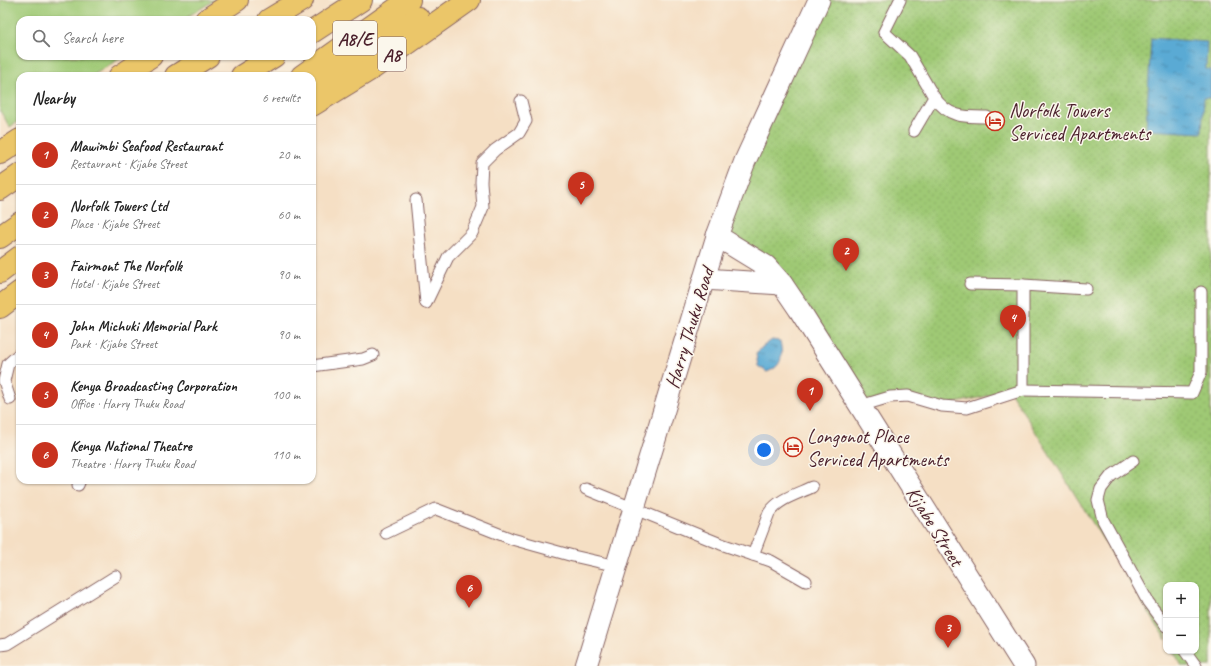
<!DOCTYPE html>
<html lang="en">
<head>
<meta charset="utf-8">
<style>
  :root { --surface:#fff; --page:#f2f2f2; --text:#222; --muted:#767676; --line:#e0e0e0; --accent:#c8321e }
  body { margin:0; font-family:Caveat,sans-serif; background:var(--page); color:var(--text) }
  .controls { position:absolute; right:12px; bottom:12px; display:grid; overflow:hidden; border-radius:8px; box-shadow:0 1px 3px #0004 }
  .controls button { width:36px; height:36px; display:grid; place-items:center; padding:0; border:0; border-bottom:1px solid var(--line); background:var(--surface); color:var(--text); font:20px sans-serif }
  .you { position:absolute; left:764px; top:450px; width:14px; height:14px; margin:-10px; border:3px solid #fff; border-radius:50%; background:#1a73e8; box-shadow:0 0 0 6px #1a73e833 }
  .badge { display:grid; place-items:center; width:26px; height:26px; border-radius:50%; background:var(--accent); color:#fff; font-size:13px; font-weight:700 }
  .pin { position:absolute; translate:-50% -33px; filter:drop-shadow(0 1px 2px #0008) }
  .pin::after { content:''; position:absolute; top:21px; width:14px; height:12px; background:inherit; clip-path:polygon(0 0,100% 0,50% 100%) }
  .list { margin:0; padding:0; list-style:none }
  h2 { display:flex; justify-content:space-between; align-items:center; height:52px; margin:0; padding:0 16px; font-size:17px }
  h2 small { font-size:13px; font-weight:400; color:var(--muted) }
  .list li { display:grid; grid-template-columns:26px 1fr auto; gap:12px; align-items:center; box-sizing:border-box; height:60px; padding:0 16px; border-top:1px solid var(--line) }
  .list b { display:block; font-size:15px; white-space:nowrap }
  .list p { margin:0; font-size:13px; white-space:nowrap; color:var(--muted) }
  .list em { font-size:13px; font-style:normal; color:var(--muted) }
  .icon { flex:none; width:22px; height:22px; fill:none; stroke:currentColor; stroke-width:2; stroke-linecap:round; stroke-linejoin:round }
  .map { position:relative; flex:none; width:1211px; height:666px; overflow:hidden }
  .search { position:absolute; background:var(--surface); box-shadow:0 1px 3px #0004; left:16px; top:16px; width:300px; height:44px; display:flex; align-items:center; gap:10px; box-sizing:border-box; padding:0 14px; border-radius:12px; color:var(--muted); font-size:15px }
  .panel { position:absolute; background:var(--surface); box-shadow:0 1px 3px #0004; left:16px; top:72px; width:300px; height:412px; border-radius:12px }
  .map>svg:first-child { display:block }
  .grass { fill:url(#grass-dots); stroke:#747450 }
  .pitch { fill:#9fc975; stroke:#747450 }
  .water { fill:url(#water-ripples); stroke:#526480 }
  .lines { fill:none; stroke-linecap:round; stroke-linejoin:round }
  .lane-casing { stroke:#866261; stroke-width:13 }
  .street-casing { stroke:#866261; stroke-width:23 }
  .highway-casing { stroke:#866261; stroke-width:24 }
  .lane { stroke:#fff; stroke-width:11 }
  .street { stroke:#fff; stroke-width:21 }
  .highway { stroke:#ebc669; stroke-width:22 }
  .labels { text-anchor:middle; stroke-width:3; stroke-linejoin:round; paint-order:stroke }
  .shield { fill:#fbf7ec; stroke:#7f6065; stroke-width:1 }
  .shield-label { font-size:19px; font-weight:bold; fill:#4a1f2b }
  .poi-label { font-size:20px; fill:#4a1f2b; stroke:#fbf7ec; text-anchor:start }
  .street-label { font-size:20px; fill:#4a1f2b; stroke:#fbf7ec }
</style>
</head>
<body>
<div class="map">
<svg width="1211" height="666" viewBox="0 0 1211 666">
  <defs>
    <pattern id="grass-dots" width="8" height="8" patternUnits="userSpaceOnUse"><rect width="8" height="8" fill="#9fc975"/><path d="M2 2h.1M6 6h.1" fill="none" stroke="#8aac65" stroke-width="1.8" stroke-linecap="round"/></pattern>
    <pattern id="water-ripples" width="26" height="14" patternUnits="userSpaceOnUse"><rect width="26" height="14" fill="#5aaad4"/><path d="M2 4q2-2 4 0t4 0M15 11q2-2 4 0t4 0" fill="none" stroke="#4c8aac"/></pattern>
  </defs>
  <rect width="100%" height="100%" fill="#fbf7ec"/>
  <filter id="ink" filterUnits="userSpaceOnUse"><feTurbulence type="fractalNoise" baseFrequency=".025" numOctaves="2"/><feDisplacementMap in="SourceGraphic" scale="8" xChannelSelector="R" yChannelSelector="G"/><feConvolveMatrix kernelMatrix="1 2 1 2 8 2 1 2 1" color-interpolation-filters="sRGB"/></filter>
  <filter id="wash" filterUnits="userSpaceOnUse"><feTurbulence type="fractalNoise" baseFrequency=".012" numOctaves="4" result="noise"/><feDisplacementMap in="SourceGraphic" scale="16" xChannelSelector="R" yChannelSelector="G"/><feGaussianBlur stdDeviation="0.9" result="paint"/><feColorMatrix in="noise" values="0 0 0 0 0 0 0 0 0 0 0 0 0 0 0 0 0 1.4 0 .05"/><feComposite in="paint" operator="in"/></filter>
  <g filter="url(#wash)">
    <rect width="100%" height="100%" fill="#f5dfc4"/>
    <path class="grass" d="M819 0H1211V666H1182L1173 651H1196V585H1166V640L1010 391 942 406 908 396 860 406 782 284 717 236Z"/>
    <path class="pitch" d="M0 0H215L182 20H20V56H124L92 76H20V120L10 127 0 111Z"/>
    <g class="water">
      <path d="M1151 38 1207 42 1206 69 1211 70V98H1204L1202 133 1146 130Z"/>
      <path d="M772 340 780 341C783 355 783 366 767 372L758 366 756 354 762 347Z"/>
    </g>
  </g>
  <g filter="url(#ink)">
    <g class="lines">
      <g class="lane-casing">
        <g id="lane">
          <path d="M900 0 884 32 910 56 934 97 914 131"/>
          <path d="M934 97C949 118 964 117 987 117"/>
          <path d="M416 200 426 303"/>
          <path d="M1023 285 1086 289"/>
          <path d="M426 303 448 257 472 233 483 207 481 182 482 163 495 150 519 133 526 121 521 101"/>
          <path d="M312 366 363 359 373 355"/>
          <path d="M1023 390 1192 393 1201 372V292"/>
          <path d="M10 399 4 381 8 364 20 353"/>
          <path d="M860 406 890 397 908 396 942 406 967 408 1023 390V285L970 284"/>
          <path d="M1133 461 1111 476 1101 489 1098 500 1103 520 1148 602 1166 626"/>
          <path d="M78 485 80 480"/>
          <path d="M586 489 721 544 771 561 806 581"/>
          <path d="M386 533 436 509 512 539 573 556 617 566"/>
          <path d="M753 555 769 513C778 499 797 494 812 487"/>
          <path d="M0 645 7 644 116 576"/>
          <path d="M1185 651 1196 666"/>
        </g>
      </g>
      <g class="street-casing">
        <g id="street">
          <path d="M717 236 766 266 782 284 799 309 1024 666"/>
          <path d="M704 279 782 284"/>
          <path d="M586 666 717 236 745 161 819 0"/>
        </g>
      </g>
      <g class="highway-casing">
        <g id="highway">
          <path d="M206 20 237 0"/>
          <path d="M269 20 302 0"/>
          <path d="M312 32 361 0"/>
          <path d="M120 76 151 56"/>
          <path d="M176 76 208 56"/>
          <path d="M242 76 274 56"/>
          <path d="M302 76 409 0"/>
          <path d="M312 85 327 77 418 18"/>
          <path d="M312 105 374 67 469 0"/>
          <path d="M0 153 20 140"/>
          <path d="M0 189 20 175"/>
          <path d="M0 237 20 223"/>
          <path d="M0 272 20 257"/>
          <path d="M0 307 20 292"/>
        </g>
      </g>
      <use href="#lane" class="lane"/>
      <use href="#street" class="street"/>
      <use href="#highway" class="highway"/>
    </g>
  </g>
  <defs>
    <g id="hotel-ring" transform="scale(1)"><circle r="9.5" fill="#fbf7ec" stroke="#c8321e" stroke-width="1.5"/><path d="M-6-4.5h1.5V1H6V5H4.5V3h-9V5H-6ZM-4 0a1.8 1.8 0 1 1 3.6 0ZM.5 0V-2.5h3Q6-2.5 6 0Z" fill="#c8321e"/></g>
  </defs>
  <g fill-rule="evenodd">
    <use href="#hotel-ring" x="995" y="121"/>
    <use href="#hotel-ring" x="793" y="447"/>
  </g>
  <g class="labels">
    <g class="shield">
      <rect x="333" y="21" width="44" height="34" rx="3"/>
      <rect x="378" y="37" width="28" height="34" rx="3"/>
    </g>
    <g class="shield-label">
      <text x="355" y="45">A8/E</text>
      <text x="392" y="61">A8</text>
    </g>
    <g class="poi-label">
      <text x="1009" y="117">Norfolk Towers<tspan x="1009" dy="23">Serviced Apartments</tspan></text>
      <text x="807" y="443">Longonot Place<tspan x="807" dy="23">Serviced Apartments</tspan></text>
    </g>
    <g class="street-label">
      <text transform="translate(689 328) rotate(-73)" y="7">Harry Thuku Road</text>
      <text transform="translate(935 526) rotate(58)" y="7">Kijabe Street</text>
    </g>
  </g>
</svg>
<div class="controls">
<button>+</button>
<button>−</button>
</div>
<div class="you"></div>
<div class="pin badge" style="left:810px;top:411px">1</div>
<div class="pin badge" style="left:846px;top:271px">2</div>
<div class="pin badge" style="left:948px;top:648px">3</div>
<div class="pin badge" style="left:1013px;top:338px">4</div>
<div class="pin badge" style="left:581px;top:205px">5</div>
<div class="pin badge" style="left:469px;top:608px">6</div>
<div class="search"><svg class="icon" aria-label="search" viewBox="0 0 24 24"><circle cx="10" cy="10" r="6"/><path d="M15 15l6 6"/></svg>Search here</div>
<section class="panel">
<h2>Nearby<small>6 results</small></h2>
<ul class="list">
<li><span class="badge">1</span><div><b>Mawimbi Seafood Restaurant</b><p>Restaurant · Kijabe Street</p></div><em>20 m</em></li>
<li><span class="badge">2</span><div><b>Norfolk Towers Ltd</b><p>Place · Kijabe Street</p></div><em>60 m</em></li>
<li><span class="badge">3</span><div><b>Fairmont The Norfolk</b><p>Hotel · Kijabe Street</p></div><em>90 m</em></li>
<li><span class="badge">4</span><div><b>John Michuki Memorial Park</b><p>Park · Kijabe Street</p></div><em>90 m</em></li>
<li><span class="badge">5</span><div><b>Kenya Broadcasting Corporation</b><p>Office · Harry Thuku Road</p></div><em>100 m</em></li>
<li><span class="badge">6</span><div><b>Kenya National Theatre</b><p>Theatre · Harry Thuku Road</p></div><em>110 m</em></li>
</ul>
</section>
</div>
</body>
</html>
